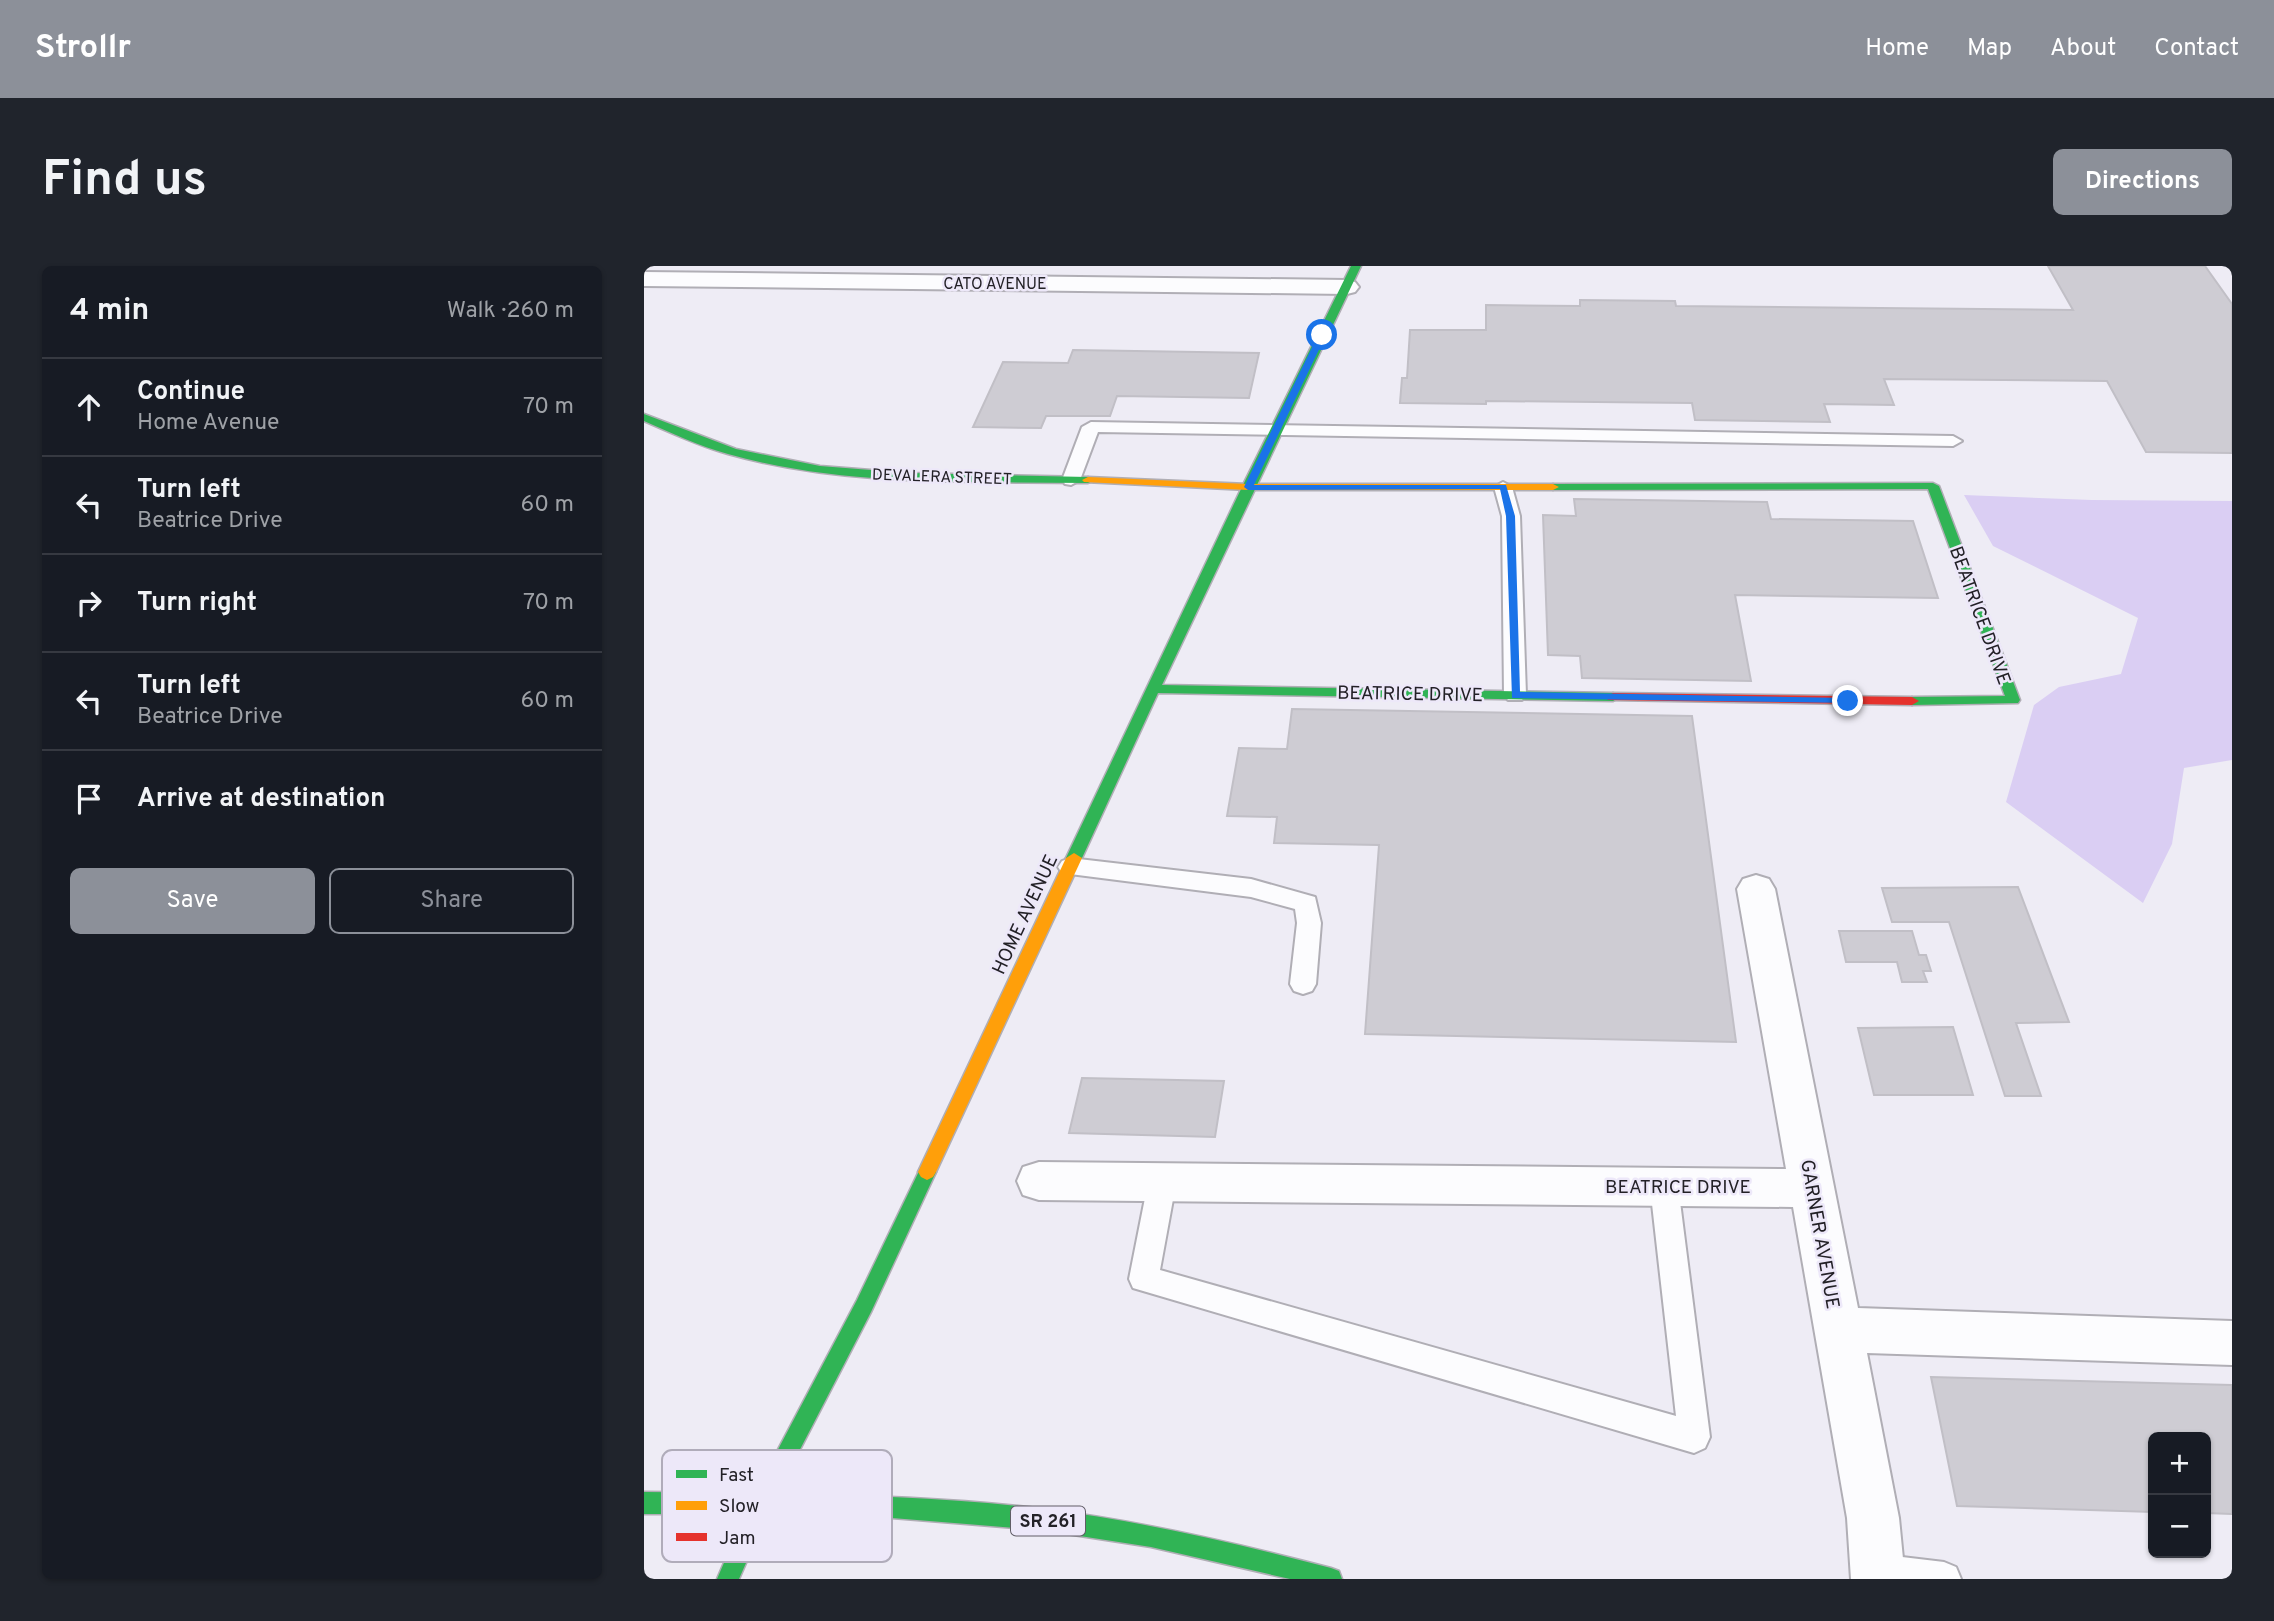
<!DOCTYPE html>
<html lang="en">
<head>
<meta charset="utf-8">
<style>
  :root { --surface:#171b24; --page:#20242c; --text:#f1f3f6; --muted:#9ea1a6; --line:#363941; --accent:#8c9099 }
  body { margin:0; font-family:Overpass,sans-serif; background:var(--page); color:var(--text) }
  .controls { position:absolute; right:21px; bottom:21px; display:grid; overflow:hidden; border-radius:10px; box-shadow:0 2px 5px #0004 }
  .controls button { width:63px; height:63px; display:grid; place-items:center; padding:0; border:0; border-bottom:2px solid var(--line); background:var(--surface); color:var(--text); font:35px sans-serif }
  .stop { position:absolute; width:21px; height:21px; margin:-16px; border:5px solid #1a73e8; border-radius:50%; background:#fff }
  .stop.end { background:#1a73e8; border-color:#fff; box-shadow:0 2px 7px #0008 }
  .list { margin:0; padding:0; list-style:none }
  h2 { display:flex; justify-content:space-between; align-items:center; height:91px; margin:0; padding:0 28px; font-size:30px }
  h2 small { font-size:23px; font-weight:400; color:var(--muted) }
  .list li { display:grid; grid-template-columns:46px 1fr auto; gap:21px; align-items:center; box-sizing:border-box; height:98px; padding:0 28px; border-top:2px solid var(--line) }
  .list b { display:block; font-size:26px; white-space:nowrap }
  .list p { margin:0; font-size:23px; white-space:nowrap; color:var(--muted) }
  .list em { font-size:23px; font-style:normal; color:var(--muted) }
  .actions { display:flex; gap:14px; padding:21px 28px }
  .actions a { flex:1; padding:16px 0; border:2px solid var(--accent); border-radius:10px; text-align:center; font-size:24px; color:var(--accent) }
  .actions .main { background:var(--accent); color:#fff }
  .icon { flex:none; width:38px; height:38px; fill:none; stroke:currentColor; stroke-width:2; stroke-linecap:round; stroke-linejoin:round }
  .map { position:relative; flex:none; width:1588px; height:1313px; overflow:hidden; border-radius:10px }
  header { display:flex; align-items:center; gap:42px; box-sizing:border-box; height:98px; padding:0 35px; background:var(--accent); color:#fff }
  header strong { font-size:33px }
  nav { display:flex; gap:38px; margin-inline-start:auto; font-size:24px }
  .intro { display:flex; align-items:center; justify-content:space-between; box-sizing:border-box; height:168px; padding:0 42px }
  h1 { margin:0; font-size:49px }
  .button { padding:18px 32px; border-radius:10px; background:var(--accent); color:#fff; font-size:24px; font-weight:700 }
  main { display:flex; gap:42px; padding:0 42px }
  aside { flex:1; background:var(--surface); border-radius:10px; box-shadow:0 2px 5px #0004 }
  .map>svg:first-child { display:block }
  .green { fill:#dacef3 }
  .building { fill:#ceccd3; stroke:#c1bfc6; stroke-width:2 }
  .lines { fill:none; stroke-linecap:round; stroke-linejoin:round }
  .lane-casing { stroke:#b0aeb5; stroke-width:4 }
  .street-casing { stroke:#b0aeb5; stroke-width:4 }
  .fast-casing { stroke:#b0aeb5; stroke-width:3 }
  .slow-casing { stroke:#b0aeb5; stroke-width:3 }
  .jam-casing { stroke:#b0aeb5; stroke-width:3 }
  .lane { fill:#fcfcfe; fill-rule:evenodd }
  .street { fill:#fcfcfe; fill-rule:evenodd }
  .fast { fill:#30b455; fill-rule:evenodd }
  .slow { fill:#ff9f0a; fill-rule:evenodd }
  .jam { fill:#e5322d; fill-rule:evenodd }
  .route { fill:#1a73e8 }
  .labels { text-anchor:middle; stroke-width:5; stroke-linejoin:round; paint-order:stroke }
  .far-street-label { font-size:16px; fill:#232127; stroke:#ede8f9 }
  .shield { fill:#ede8f9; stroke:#605d66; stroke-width:2 }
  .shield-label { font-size:18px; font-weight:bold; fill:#232127 }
  .street-label { font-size:19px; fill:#232127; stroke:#ede8f9 }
  .key { fill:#ede8f9; stroke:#b0acba; stroke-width:2 }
  .key-label { font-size:19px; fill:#232127 }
</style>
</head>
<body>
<header>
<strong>Strollr</strong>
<nav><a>Home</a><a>Map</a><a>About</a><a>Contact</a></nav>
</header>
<div class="intro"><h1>Find us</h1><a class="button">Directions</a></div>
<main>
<aside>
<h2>4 min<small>Walk · 260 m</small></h2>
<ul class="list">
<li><svg class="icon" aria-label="ahead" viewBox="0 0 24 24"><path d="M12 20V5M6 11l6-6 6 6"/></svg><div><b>Continue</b><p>Home Avenue</p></div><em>70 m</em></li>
<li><svg class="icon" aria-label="left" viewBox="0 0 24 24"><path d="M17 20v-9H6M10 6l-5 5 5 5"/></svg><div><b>Turn left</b><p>Beatrice Drive</p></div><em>60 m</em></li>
<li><svg class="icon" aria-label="right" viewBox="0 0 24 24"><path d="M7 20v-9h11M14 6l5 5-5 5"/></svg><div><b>Turn right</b></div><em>70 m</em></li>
<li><svg class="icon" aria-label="left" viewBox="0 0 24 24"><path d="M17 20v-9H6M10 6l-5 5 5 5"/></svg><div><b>Turn left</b><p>Beatrice Drive</p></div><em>60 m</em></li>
<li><svg class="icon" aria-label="arrive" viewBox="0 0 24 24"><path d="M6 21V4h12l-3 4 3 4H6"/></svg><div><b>Arrive at destination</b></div></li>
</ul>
<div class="actions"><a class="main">Save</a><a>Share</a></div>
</aside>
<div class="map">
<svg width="1588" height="1313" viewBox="0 0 1588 1313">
  <rect width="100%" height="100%" fill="#eeecf5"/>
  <path class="green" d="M1320 229 1448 234 1588 235V494L1540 502 1528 578 1499 637 1362 536 1390 439 1415 421 1477 408 1494 352 1349 280Z"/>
  <g class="building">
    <path d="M1404 0H1561L1588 38V187L1502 186 1463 115 1240 113 1250 139 1180 138 1186 156 1051 154 1048 137 842 135V138L756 137 758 112H763L766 64H842V39L936 40V34L1031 35 1032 40 1429 44Z"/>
    <path d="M429 84 615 87 605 132 473 130 466 150H402L397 162 329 161 359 96 424 97Z"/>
    <path d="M930 233 1123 236 1127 253 1269 255 1294 332 1091 329 1107 415 938 412 936 390 904 389 899 249 932 250Z"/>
    <path d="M648 443 1048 450 1092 776 721 768 735 579 630 577 633 551 583 550 595 482 643 483Z"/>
    <path d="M1374 621 1425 756 1372 757 1397 830H1361L1305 656H1248L1238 622Z"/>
    <path d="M1195 665H1268L1275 689H1282L1287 705H1279L1283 716H1258L1253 696H1202Z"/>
    <path d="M1309 761 1329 829H1230L1214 762Z"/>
    <path d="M438 812 580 815 571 871 425 867Z"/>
    <path d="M1287 1111 1588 1119V1248L1562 1247V1171H1509V1246L1313 1240Z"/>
  </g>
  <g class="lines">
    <g class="lane-casing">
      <g id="lane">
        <path d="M447 156 1309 170 1318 175 1309 180 454 166 436 214 427 219 421 218 418 214 438 161Z"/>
        <path d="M859 216 868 221 876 250 882 429 878 434H864L860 429 858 250 850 221Z"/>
        <path d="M426 592 607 613 671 631 677 657 672 718 668 725 659 728 650 725 646 718 653 657 651 643 607 631 418 607 414 601 418 595Z"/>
        <path d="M518 905 528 908 532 917 516 1004 1032 1150 1006 920 1010 911 1020 908 1030 911 1034 920 1066 1171 1061 1182 1050 1187 489 1022 485 1013 504 917 508 908Z"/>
        <path d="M1233 1288 1300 1296 1312 1301 1317 1313H1219L1216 1305 1221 1293Z"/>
      </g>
    </g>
    <g class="street-casing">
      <g id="street">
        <path d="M0 6 703 14 711 16 715 21 711 26 703 28 0 20Z"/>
        <path d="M1112 609 1125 613 1131 623 1214 1042 1588 1055V1099L1223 1087 1255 1252 1261 1313H1207L1203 1252 1149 941 395 934 379 929 373 915 379 901 395 896 1142 903 1093 623 1099 613Z"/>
      </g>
    </g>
    <g class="fast-casing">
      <g id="fast">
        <path d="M707 0H717L518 419 969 427 976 431 969 435 514 427 438 592 430 597 425 596 422 592 598 221Z"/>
        <path d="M0 148 92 183 176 200 265 207 444 211 450 214 444 217C324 215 201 221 84 188 55 180 27 167 0 155Z"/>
        <path d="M1289 217 1295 220 1376 434 1374 437 1268 439 1261 435 1268 431 1361 430 1284 223 909 224 903 221 909 218Z"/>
        <path d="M283 898 289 901 292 906 227 1046 133 1228C222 1229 311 1232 400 1243 497 1255 592 1277 687 1302L695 1305 698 1313H646L507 1281 397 1264 248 1252 123 1249 95 1313H73L101 1248H0V1226L111 1227 213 1034 277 901Z"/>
      </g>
    </g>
    <g class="slow-casing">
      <g id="slow">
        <path d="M444 211 604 218H909L915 221 909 224H604L440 216 438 214Z"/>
        <path d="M430 587 438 592 292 906 289 911 283 914 277 911 274 906 422 592Z"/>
      </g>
    </g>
    <g class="jam-casing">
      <path id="jam" d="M969 427 1268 431 1275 435 1268 439 964 434 962 431Z"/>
    </g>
    <use href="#lane" class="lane"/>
    <use href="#street" class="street"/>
    <use href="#fast" class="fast"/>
    <use href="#slow" class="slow"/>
    <use href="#jam" class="jam"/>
  </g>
  <path class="route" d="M678 67 682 69 610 219H862L871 250 876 426 1204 432 1209 435 1207 437 868 432 862 250 856 223 604 224 600 221 674 69Z"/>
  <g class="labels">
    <g class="far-street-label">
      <text x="351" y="23">CATO AVENUE</text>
      <text transform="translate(298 210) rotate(2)" y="6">DEVALERA STREET</text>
    </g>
    <rect class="shield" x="367" y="1240.5" width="74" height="29" rx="5"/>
    <g class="shield-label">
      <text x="404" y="1261">SR 261</text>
    </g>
    <g class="street-label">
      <text transform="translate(1337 349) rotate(70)" y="7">BEATRICE DRIVE</text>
      <text transform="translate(766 427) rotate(1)" y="7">BEATRICE DRIVE</text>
      <text transform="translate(380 648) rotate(-65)" y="7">HOME AVENUE</text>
      <text x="1034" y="927">BEATRICE DRIVE</text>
      <text transform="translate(1177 968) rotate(80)" y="7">GARNER AVENUE</text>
    </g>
  </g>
  <rect x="18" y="1184" width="230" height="112" rx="10" class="key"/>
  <rect x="32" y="1204" width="31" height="8" fill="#30b455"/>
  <rect x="32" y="1235" width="31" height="9" fill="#ff9f0a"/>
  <rect x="32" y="1267" width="31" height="8" fill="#e5322d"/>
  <g class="key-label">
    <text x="75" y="1215">Fast</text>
    <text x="75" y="1246">Slow</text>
    <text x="75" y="1278">Jam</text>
  </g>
</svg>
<div class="controls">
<button>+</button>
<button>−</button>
</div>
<div class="stop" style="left:678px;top:69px"></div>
<div class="stop end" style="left:1204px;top:435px"></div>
</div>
</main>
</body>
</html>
